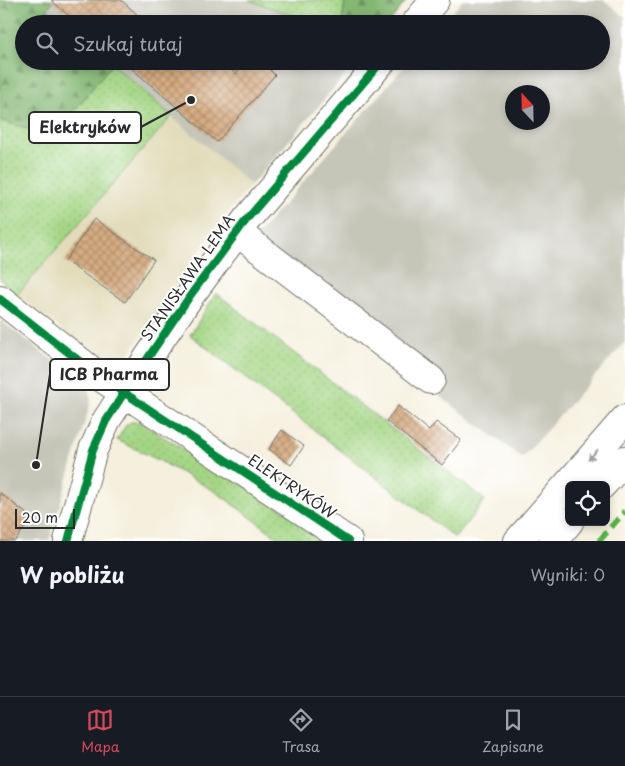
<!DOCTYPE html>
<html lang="pl">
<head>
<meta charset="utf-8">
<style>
  :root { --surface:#171b24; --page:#242831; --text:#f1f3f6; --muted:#9ea1a6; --line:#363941; --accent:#d1495b }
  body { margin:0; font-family:"Playpen Sans",sans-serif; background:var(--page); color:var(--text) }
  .controls { position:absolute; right:15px; bottom:15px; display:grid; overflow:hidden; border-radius:8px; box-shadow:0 2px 8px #0003 }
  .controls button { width:45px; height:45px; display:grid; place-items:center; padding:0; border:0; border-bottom:1px solid var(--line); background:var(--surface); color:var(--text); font:25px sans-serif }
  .compass { position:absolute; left:505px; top:85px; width:45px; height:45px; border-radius:50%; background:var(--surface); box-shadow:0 2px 8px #0003; rotate:338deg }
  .scale { position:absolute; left:15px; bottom:12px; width:60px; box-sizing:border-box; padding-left:5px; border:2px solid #2b2b2b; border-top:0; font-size:14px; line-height:18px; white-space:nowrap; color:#2b2b2b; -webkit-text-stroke:4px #fff; paint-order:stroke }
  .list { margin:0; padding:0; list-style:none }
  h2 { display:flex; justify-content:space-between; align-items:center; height:65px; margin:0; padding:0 20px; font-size:21px }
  h2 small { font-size:16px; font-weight:400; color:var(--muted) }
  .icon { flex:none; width:28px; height:28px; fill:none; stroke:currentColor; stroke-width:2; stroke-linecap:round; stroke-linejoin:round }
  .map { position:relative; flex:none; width:625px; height:541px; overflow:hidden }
  .search { position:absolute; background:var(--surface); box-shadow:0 2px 8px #0003; left:15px; right:15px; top:15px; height:55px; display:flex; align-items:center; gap:12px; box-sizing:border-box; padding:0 18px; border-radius:28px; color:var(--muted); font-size:19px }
  .sheet { height:155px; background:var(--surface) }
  nav { display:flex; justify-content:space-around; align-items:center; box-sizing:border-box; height:70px; border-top:1px solid var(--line); background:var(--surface); font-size:14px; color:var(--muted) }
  nav a { display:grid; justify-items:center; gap:2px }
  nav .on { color:var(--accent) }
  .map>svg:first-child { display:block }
  .built { fill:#e2dcba }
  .industrial { fill:#c5c5b8; fill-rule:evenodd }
  .green { fill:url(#green-dots); stroke:#688058 }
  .forest { fill:url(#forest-firs); stroke:#57714e }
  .building { fill:url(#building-cross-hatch) }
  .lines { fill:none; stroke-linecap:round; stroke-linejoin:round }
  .minor-casing { stroke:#72706a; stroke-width:30 }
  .major-casing { stroke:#72706a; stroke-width:30 }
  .minor { stroke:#fff; stroke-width:28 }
  .major { stroke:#fff; stroke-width:28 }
  .quiet { stroke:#56b246; stroke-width:6; stroke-dasharray:12 6; stroke-linecap:butt }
  .cycleway-casing { stroke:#fff; stroke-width:11 }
  .cycleway { stroke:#00873e; stroke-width:8 }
  .oneway { fill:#a0a0a0 }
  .labels { text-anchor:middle; stroke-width:4; stroke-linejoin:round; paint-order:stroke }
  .street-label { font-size:15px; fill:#2b2b2b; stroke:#fff }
  .leader { fill:none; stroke:#2b2b2b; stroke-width:2 }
  .callout-dot { fill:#2b2b2b; stroke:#fff; stroke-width:2 }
  .callout { fill:#fff; stroke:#2b2b2b; stroke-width:2 }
  .callout-label { font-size:16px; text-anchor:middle; font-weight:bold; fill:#2b2b2b }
</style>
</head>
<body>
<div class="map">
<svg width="625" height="541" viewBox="0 0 625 541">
  <defs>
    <pattern id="green-dots" width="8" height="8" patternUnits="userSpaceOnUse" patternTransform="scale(1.25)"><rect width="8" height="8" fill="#a4d685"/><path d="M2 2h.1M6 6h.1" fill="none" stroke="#8db873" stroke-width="1.8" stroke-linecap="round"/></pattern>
    <pattern id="forest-firs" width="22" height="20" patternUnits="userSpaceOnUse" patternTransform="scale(1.25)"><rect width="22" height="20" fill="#83b772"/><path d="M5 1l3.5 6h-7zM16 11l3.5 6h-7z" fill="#6b955e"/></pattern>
    <pattern id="building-cross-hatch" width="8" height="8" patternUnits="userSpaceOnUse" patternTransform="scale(1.25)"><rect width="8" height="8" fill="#d6ac82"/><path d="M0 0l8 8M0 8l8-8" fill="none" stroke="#ae8c6b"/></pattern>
  </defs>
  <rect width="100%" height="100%" fill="#fff"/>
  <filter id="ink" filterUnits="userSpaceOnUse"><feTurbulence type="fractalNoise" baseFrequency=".02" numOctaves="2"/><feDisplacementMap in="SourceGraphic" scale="10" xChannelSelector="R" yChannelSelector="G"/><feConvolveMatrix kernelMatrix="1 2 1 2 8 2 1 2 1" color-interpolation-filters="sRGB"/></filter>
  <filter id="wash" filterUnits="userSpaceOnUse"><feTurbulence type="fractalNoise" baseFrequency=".0096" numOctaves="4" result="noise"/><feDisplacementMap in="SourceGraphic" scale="20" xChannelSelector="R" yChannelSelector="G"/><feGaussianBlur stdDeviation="1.12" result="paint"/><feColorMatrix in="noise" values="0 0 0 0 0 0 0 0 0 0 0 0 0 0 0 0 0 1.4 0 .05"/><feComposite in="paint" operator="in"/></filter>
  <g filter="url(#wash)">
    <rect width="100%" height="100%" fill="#f5f0de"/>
    <path class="built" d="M172 116 251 185 216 227 124 361 103 362 17 295Z"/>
    <g class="industrial">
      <path d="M54 0H249L316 24H65L47 9Z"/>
      <path d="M463 0H604L625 17V342L522 458 245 249 409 61H601V24H442ZM512 92H542V122H512Z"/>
      <path d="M108 61H357L251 185Z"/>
      <path d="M0 320 88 387 91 401 49 541H0Z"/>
    </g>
    <g class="green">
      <path d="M249 0H345L342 24H316Z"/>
      <path d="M112 64 172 116 17 295 0 279V120L54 136Z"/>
      <path d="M216 293 485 500 455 538 190 335Z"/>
      <path d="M131 422H139L334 541H283L216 492 160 461 117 440 126 425Z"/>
    </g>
    <g class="forest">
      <path d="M0 0H54L47 9 65 24H24V61H108L112 64 53 137 0 120Z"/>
      <path d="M345 0H407L388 24H342Z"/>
    </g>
    <g id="blocks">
      <g class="building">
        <path d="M51 0H121L148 24H78Z"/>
        <path d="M123 61H221L236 74 247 61H278L270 70 275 75 217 142Z"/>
        <path d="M94 219 154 260 125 302 65 261Z"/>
        <path d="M398 406 429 431 436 422 461 440 442 465 386 421Z"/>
        <path d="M282 430 304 446 291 465 269 449Z"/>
        <path d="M0 493 32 518 15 541H0Z"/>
      </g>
    </g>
  </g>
  <g filter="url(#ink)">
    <use href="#blocks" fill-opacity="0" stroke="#72706a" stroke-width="1"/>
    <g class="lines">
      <g class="minor-casing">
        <g id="minor">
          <path d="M415 24 435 0"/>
          <path d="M237 232 431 380"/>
          <path d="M0 299 96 374 348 541"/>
          <path d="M68 541 93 450 106 421 124 393 192 293 247 219 382 61"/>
        </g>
      </g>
      <g class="major-casing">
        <g id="major">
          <path d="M602 485 625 460"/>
          <path d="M518 541 625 419"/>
          <path d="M553 541 569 522"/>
        </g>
      </g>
      <use href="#minor" class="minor"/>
      <use href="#major" class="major"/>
      <path class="quiet" d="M599 541 625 511"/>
      <g class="cycleway-casing">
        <g id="cycleway">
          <path d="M0 299 96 374 348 541"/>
          <path d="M68 541 93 450 106 421 124 393 192 293 247 219 382 61"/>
        </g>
      </g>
      <use href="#cycleway" class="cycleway"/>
    </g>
    <defs><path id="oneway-solid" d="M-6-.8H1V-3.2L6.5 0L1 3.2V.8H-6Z" transform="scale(1.25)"/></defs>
    <use class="oneway" href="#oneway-solid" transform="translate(593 455) rotate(132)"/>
  </g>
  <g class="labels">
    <g class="street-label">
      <text transform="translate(188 278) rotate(-55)" y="5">STANISŁAWA LEMA</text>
      <text transform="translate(292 487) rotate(34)" y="5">ELEKTRYKÓW</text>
    </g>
  </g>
  <path class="leader" d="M191 100L141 127M36 465L50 374"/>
  <g class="callout-dot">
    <circle cx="191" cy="100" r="5"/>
    <circle cx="36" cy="465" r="5"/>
  </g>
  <g class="callout">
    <rect x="29" y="112" width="112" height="31" rx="5"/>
    <rect x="50" y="359" width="119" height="31" rx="5"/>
  </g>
  <g class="callout-label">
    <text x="85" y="133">Elektryków</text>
    <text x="109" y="380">ICB Pharma</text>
  </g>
</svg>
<div class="controls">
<button><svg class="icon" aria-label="locate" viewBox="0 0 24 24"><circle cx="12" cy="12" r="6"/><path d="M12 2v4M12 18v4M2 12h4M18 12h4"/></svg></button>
</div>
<svg class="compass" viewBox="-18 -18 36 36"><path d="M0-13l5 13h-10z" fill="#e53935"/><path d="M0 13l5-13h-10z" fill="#9ea1a6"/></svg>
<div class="scale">20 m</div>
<div class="search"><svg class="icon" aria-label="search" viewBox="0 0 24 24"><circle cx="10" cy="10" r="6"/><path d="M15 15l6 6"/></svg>Szukaj tutaj</div>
</div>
<section class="sheet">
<h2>W pobliżu<small>Wyniki: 0</small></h2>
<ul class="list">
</ul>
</section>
<nav>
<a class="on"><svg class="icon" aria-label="map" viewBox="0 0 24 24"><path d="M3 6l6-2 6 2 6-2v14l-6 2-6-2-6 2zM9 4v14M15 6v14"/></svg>Mapa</a>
<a><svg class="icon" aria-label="directions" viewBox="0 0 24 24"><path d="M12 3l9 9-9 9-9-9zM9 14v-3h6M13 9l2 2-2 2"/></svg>Trasa</a>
<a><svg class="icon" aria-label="saved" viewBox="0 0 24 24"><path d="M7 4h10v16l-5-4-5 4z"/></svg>Zapisane</a>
</nav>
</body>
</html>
